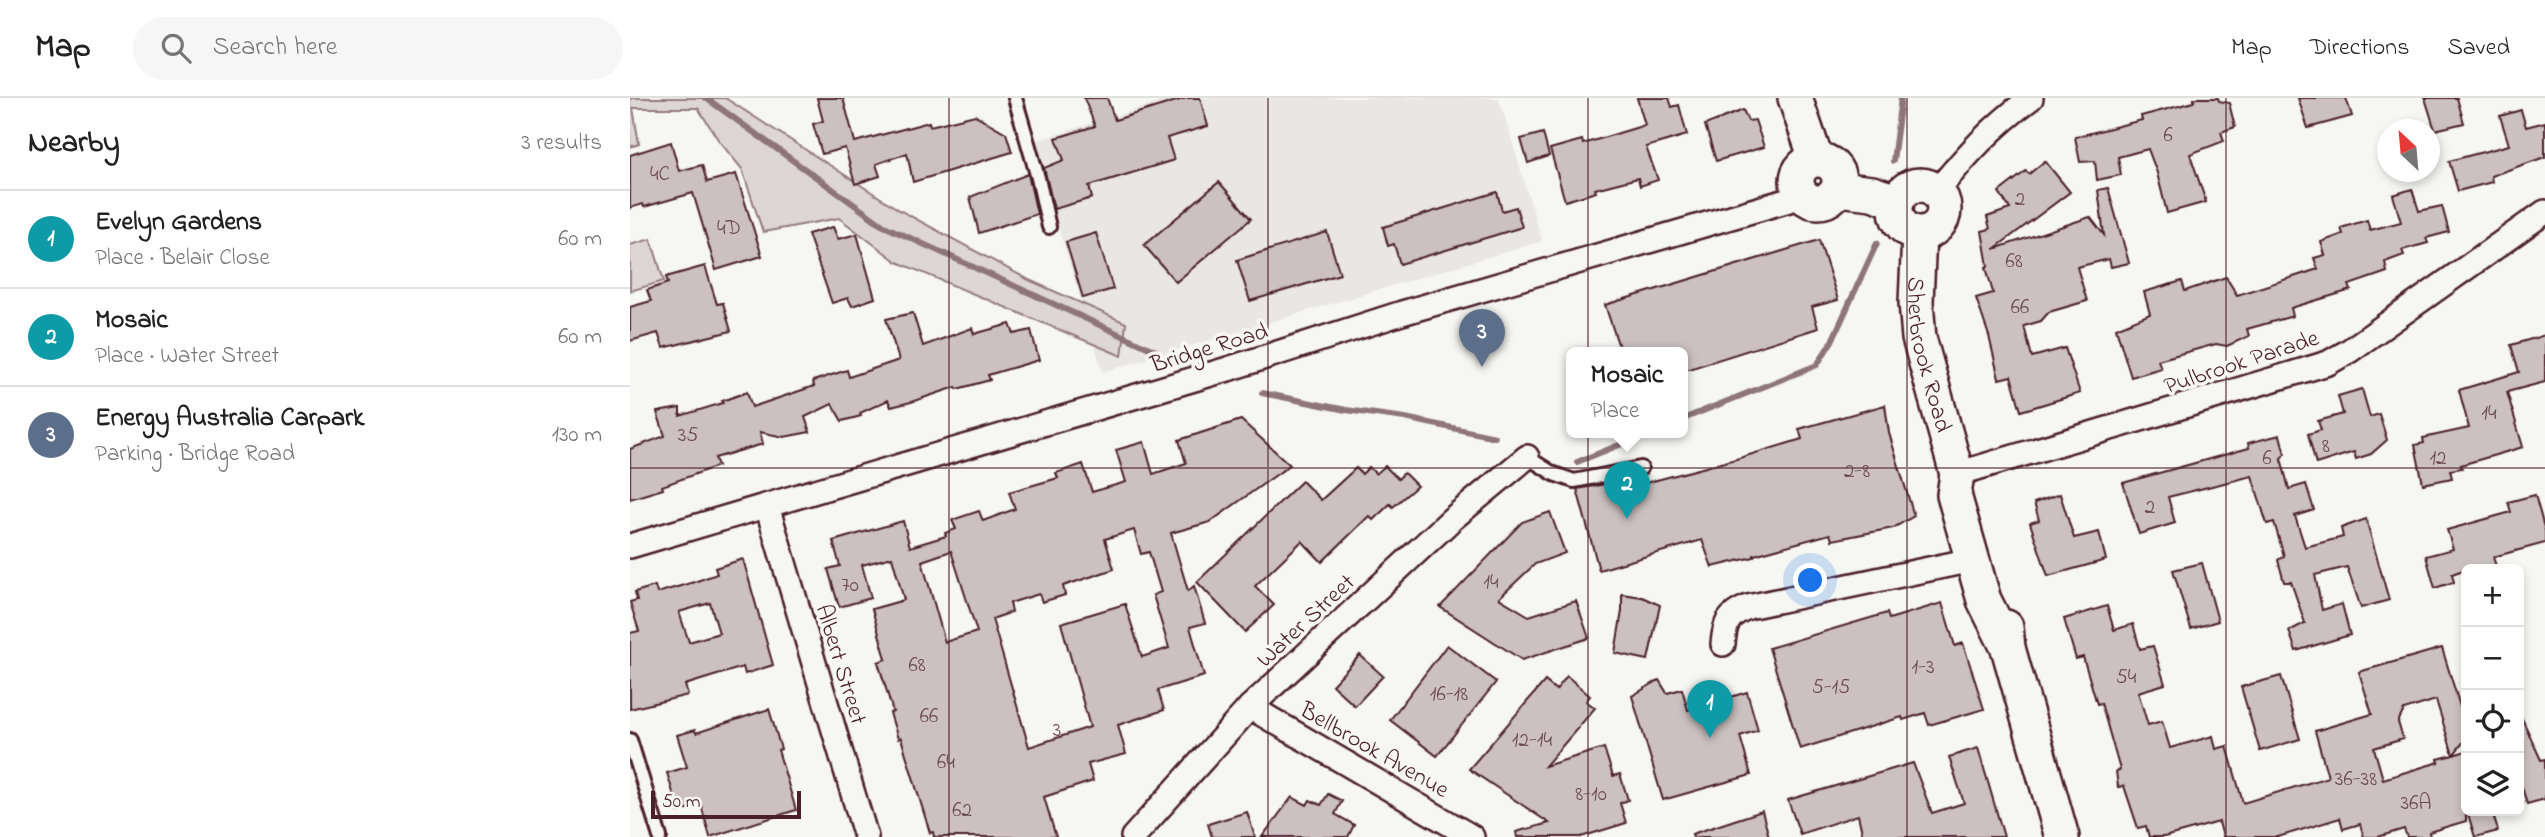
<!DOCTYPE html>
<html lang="en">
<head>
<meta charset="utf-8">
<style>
  :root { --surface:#fff; --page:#f6f6f6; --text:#222; --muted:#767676; --line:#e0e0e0; --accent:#0b8043 }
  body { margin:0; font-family:"Indie Flower",sans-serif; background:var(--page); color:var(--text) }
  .controls { position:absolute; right:21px; bottom:21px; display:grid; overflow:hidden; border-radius:10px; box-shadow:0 4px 10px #0003 }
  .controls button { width:63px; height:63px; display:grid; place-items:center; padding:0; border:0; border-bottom:2px solid var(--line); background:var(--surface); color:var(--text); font:35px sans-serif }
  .compass { position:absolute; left:1747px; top:21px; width:63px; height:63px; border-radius:50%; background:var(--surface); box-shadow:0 4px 10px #0003; rotate:334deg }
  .scale { position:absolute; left:21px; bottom:18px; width:150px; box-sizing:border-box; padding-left:7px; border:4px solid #4a1f2b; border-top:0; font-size:19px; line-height:24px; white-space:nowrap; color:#4a1f2b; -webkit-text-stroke:5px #f6f6f2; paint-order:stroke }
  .you { position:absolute; left:1181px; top:483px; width:24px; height:24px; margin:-18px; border:5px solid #fff; border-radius:50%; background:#1a73e8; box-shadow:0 0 0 10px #1a73e833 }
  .badge { display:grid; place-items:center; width:46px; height:46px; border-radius:50%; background:var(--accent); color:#fff; font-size:23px; font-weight:700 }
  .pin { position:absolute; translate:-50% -58px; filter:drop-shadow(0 2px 4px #0008) }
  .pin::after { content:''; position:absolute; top:37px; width:24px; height:21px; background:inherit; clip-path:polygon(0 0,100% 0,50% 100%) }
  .popup { position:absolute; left:936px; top:249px; width:122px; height:91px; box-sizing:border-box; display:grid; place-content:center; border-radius:10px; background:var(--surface); filter:drop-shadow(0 2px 5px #0005); font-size:23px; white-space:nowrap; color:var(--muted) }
  .popup b { font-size:26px; color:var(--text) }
  .popup::after { content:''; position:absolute; left:50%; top:100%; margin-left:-14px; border:14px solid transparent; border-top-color:var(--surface) }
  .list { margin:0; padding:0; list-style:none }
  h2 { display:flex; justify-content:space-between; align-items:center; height:91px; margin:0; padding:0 28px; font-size:30px }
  h2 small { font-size:23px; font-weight:400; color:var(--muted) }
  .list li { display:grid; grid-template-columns:46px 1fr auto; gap:21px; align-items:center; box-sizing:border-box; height:98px; padding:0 28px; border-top:2px solid var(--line) }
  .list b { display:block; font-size:26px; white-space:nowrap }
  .list p { margin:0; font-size:23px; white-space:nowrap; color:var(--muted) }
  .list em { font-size:23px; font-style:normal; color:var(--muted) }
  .icon { flex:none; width:38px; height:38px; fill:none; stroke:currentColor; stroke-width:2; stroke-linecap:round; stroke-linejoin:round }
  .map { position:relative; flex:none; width:1915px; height:739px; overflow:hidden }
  header { display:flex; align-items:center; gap:42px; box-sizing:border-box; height:98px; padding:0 35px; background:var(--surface); border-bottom:2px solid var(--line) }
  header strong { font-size:33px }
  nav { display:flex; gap:38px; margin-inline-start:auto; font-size:24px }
  .search { width:490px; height:63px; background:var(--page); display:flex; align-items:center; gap:18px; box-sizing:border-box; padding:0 24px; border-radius:38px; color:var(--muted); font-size:26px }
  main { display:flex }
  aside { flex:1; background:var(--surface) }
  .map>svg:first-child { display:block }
  .built { fill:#e9e6e3 }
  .green { fill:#ddd6d5; stroke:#947a80; stroke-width:2 }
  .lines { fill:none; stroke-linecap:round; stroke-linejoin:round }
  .stream { stroke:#8e747a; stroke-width:6 }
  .building { fill:#ccc1c0; stroke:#4a1f2b; stroke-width:2; fill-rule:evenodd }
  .lane-casing { stroke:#4a1f2b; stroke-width:18 }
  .street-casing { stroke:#4a1f2b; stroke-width:28 }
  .secondary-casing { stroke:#4a1f2b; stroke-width:38 }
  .lane { stroke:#f6f6f2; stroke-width:12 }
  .street { stroke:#f6f6f2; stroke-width:23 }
  .secondary { stroke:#f6f6f2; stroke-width:33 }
  .grid { fill:none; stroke:#4a1f2b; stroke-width:2; stroke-opacity:0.55 }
  .labels { text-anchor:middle; stroke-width:7; stroke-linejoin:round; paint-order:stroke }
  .number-label { font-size:21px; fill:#6a4850 }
  .street-label { font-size:24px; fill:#4a1f2b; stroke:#f6f6f2 }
</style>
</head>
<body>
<header>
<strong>Map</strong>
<div class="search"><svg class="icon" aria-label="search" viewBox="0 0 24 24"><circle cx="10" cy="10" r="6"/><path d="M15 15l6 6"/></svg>Search here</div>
<nav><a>Map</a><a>Directions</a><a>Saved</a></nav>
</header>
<main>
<aside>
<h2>Nearby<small>3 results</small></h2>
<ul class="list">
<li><span class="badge" style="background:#0f9aa8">1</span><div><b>Evelyn Gardens</b><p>Place · Belair Close</p></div><em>60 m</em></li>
<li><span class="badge" style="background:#0f9aa8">2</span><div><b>Mosaic</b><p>Place · Water Street</p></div><em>60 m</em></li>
<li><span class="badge" style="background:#5c6f8a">3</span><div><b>Energy Australia Carpark</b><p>Parking · Bridge Road</p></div><em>130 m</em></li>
</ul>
</aside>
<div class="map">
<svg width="1915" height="739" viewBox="0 0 1915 739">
  <rect width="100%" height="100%" fill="#f6f6f2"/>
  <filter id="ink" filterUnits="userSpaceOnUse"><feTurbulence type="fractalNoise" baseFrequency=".0143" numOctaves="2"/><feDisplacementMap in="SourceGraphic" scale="14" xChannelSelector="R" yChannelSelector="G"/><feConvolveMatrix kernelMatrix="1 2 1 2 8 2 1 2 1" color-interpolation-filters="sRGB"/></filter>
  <g filter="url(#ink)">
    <path class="built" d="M543 0H869L912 143 473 274 402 44Z"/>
    <g class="green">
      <path d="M0 0H95L271 113 399 182 496 225 492 258 267 164 209 120 133 134 112 71 89 43 68 10H3L9 46 0 49Z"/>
      <path d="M21 141 34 183 0 193V147Z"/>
    </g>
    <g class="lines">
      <g class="stream">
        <path d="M76 0 254 128 526 253"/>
        <path d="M1263 63 1271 0"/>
        <path d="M632 295 716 312 775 320 865 339"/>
        <path d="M1053 321 1187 267 1202 243 1247 145"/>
        <path d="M947 364 1019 335"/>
      </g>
    </g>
    <g class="building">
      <path d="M187 0H213L225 44 299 24 300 28 345 17 376 35 382 54 283 84 277 55 246 66 250 78 225 86 215 50 192 56 183 26 193 23Z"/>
      <path d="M454 0H477L485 22 556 0H570L578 28 537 40 544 62 459 88 462 100 424 111 414 70 434 62 426 40 465 28Z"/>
      <path d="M1007 0H1039L1042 9 1049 7 1057 37 1016 49 1028 82 1010 88 1008 80 965 91 966 94 935 103 920 51 952 42 953 46 1015 27Z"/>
      <path d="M1564 0H1588L1589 3 1599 5 1605 29 1591 34 1594 43 1560 56 1576 104 1537 115 1527 75 1518 51 1488 59 1491 77 1467 82 1465 63 1450 64 1445 39 1512 22 1511 18 1564 4Z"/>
      <path d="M1668 0H1716L1722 18 1678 30Z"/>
      <path d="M1795 0H1827L1834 25 1805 32Z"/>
      <path d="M1113 12 1118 23 1125 22 1134 49 1086 63 1075 27Z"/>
      <path d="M1891 12 1896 29 1915 24V59L1861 78 1862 84 1828 93 1819 63 1879 47 1870 18Z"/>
      <path d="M913 35 919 58 898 65 891 41Z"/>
      <path d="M41 44 49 73 72 67 77 84 106 76 132 158 86 172 63 95 14 109 13 106 0 110V57Z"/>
      <path d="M1415 63 1440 94 1364 151 1460 119 1474 137 1468 92 1478 90 1499 165 1481 169 1479 161 1447 169 1457 203 1419 214 1411 223 1394 228 1402 259 1435 250 1450 295 1391 313 1381 278 1369 281 1359 238 1346 200 1363 195 1356 169 1358 168 1352 133 1360 131 1357 119 1380 111 1369 94 1396 73 1399 76Z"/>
      <path d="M398 76 407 116 349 135 340 99Z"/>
      <path d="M589 84 621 121 546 184 514 147Z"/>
      <path d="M1782 91 1789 113 1812 108 1819 134 1796 140 1798 145 1772 152 1774 157 1755 164 1757 174 1719 187 1721 192 1661 210 1663 218 1617 231 1619 238 1597 248 1586 246 1528 262 1531 270 1501 279 1486 230 1520 216 1514 194 1552 183 1555 193 1596 179 1607 197 1688 171 1684 160 1695 157 1691 144 1713 136 1711 130 1737 122 1740 132 1771 124 1763 97Z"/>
      <path d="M867 94 872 113 886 109 892 129 770 166 764 146 758 148 753 129Z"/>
      <path d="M203 129 208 141 227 136 245 200 222 208 218 200 202 205 178 136Z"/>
      <path d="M697 134 710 176 620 203 607 162Z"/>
      <path d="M466 135 483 191 453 200 436 144Z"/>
      <path d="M1189 142 1208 202 1182 209 1188 230 1053 273V255H991L975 207Z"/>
      <path d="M75 168 87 206 93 205 101 233 33 250 28 235 0 243V209L21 203 17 192 38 185 36 179Z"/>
      <path d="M283 215 293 248 342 230 344 236 380 226 384 236 401 232 409 262 358 277 360 282 327 291 326 289 281 304 261 309 258 302 230 315 231 318 212 323 202 306 175 319 180 334 154 339 130 334 133 346 85 360 88 368 32 388 33 391 0 401V351L35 338 27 314 50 310V318L93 305 92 303 117 294 122 309 184 288 183 283 217 272 219 279 269 262 256 221Z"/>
      <path d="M1915 237V284L1877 294 1893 349 1831 367 1832 370 1820 372 1822 380 1793 386 1785 347 1794 345 1793 340 1839 330 1829 292 1889 274 1881 247Z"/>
      <path d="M1732 291 1740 319 1749 316 1757 342 1741 356 1726 361 1724 354 1686 366 1678 336 1691 332 1688 323 1713 316 1708 298Z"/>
      <path d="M1255 307 1259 335 1284 418 1263 430 1202 442 1200 436 1124 457V459L1082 469 1072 442 969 472 947 391 987 384 989 392 1106 361 1172 341 1169 331Z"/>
      <path d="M611 322 660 367 580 424 541 435 558 493 564 488 575 525 560 529 574 578 528 592 534 612 488 627 496 656 458 666 463 683 414 699 426 739H304L303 734 300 735 271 640 268 641 260 615 263 614 248 564 256 561 242 511 274 502 262 459 232 467 241 500 209 509 198 471 210 468 203 443 273 423 280 449 316 438 315 435 326 431 322 422 349 413 353 423 385 411 379 394 428 380 426 375 453 366 462 394 496 384 486 352 514 344 523 376 556 365 549 342ZM504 432 511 456 519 454 531 494 523 497 539 550 512 559 495 506 431 525 460 629 399 649 362 521 382 514 380 505 409 496 412 504 435 497 433 488 484 471 475 441ZM321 453 347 534 315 544 292 463Z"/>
      <path d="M1650 337 1655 356 1651 360 1659 391 1676 386 1684 412 1665 418 1675 449 1713 439 1711 430 1736 421 1759 502 1731 510 1717 469 1685 477 1692 512 1712 506 1720 537 1666 553 1659 533 1675 525 1661 484H1654L1648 462 1654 458 1644 424 1637 426 1622 378 1538 399 1545 425 1509 436 1493 385 1619 350 1618 345Z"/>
      <path d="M755 368 768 381 774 375 787 388 763 409 760 406 743 422 739 418 692 464 672 443 625 488 644 507 615 534 567 484 672 383 691 402 726 370 732 376 739 369 746 376Z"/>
      <path d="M1430 396 1444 440 1469 434 1476 462 1418 478 1400 425 1409 422 1404 405Z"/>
      <path d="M1905 397 1915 433V445L1863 459 1867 471H1836L1822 476 1824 484 1805 490 1796 458 1823 451 1817 432 1881 414 1878 404Z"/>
      <path d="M920 414 935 455 905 466 869 500 899 518 946 503 959 540 892 562 810 509 892 424Z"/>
      <path d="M113 461 143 567 115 576 113 569 55 587 58 597 0 611V535L9 533 0 504 7 502 5 494 25 488 27 495 64 484 87 476 85 470ZM80 505 89 535 59 544 49 514Z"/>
      <path d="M1572 465 1588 523 1561 531 1543 472Z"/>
      <path d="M992 496 1012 499 1030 507 1018 562 985 555 992 513Z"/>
      <path d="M1312 505 1325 548 1333 545 1354 611 1299 627 1295 615 1273 622 1272 619 1170 651 1139 550 1257 515 1259 521Z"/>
      <path d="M1477 508 1484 532 1503 526 1510 551 1523 548 1535 586 1508 594 1518 627 1532 623 1540 650 1583 638 1586 651 1597 648 1613 705 1698 679 1685 633 1742 616 1729 574 1812 550 1836 628V641L1823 657 1836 653V723L1799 734 1800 739H1777L1774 731 1748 739H1734L1730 726 1713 731 1710 720 1648 739H1593L1589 724 1534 739H1519L1516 728 1508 730 1494 688 1488 689 1486 673 1490 672 1471 605 1467 606 1453 559 1446 561 1434 521ZM1806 602 1823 657 1808 661 1809 664 1753 681 1744 650 1773 641 1768 624 1774 612Z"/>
      <path d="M817 547 866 584 807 658 760 622Z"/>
      <path d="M730 557 753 578 725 608 702 587Z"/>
      <path d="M937 578 960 598 956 603 965 610 915 668 974 650 983 678 990 676 998 702 990 705 996 725 951 739H887L886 734 919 725 839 671 915 583 926 592Z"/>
      <path d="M1651 578 1670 641 1630 653 1611 589Z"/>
      <path d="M1029 582 1037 595 1052 591 1058 612 1117 594 1128 632 1110 638 1121 677 1033 702 1002 598Z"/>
      <path d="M139 611 151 651 148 652 166 712 80 739 71 707 49 714 37 675 57 669 47 637 65 632 66 635Z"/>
      <path d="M1889 614 1911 662 1915 661V701L1897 706 1889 679Z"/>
      <path d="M1348 650 1374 739H1233L1228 717 1170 736 1158 702 1283 665 1302 715 1334 705 1319 659Z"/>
      <path d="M698 696 712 703 705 716 724 727 718 739H632L662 699 677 707 680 702 691 707Z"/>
      <path d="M1132 713 1139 739H1063L1062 736Z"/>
      <path d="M1837 713H1862L1868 733 1845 739Z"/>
      <path d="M617 714 625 739H582L578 726Z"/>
    </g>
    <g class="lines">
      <g class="lane-casing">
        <g id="lane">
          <path d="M385 0 408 80 419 129"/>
          <path d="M897 359 924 376 944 383 1011 370"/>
          <path d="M0 642 30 739"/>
        </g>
      </g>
      <g class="street-casing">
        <g id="street">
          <path d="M1307 93C1337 56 1362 29 1401 0"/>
          <path d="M1327 376 1698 265 1719 253 1915 114"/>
          <path d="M137 408 236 739"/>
          <path d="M0 448 598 271 772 215 1173 98"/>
          <path d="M1093 546C1095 524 1098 517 1118 509L1342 462"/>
          <path d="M620 609 842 739"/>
          <path d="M503 739 620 609 822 421 897 359"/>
        </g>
      </g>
      <g class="secondary-casing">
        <g id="secondary">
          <path d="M1165 0 1186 61"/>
          <circle cx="1188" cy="83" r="21"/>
          <circle cx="1290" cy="111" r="24"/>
          <path d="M1208 91 1242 95 1266 103"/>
          <path id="s1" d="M1289 136 1286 204 1289 240 1327 376 1324 397 1354 502 1378 550"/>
          <path d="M1376 529 1378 550 1432 739"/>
        </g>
      </g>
      <use href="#lane" class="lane"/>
      <use href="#street" class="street"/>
      <use href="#secondary" class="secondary"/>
    </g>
  </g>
  <path class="grid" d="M319 0V739M638 0V739M958 0V739M1277 0V739M1596 0V739M0 370H1915"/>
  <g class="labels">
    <g class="number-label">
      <text x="1538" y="43">6</text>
      <text x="30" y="82">4C</text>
      <text x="1390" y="107">2</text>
      <text x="99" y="136">4D</text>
      <text x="1384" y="169">68</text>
      <text x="1390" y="215">66</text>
      <text x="1859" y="321">14</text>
      <text x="58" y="343">35</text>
      <text x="1696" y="354">8</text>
      <text x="1637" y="366">6</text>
      <text x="1808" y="366">12</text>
      <text x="1227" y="379">2-8</text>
      <text x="1520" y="415">2</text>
      <text x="861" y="490">14</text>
      <text x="220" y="493">70</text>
      <text x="287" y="573">68</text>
      <text x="1293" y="575">1-3</text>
      <text x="1496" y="585">54</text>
      <text x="1201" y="595">5-15</text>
      <text x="819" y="602">16-18</text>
      <text x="299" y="624">66</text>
      <text x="427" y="638">3</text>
      <text x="902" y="648">12-14</text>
      <text x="316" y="670">64</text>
      <text x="1726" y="687">36-38</text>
      <text x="961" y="702">8-10</text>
      <text x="1786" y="711">36A</text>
      <text x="332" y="718">62</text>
    </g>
    <g class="street-label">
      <text transform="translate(579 249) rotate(-17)" y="8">Bridge Road</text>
      <text dy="8" stroke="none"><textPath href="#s1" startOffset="122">Sherbrook Road</textPath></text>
      <text transform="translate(1611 263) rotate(-18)" y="8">Pulbrook Parade</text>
      <text transform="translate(675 522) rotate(-43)" y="8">Water Street</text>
      <text transform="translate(212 566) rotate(73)" y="8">Albert Street</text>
      <text transform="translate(745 651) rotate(30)" y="8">Bellbrook Avenue</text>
    </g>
  </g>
</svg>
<div class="controls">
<button>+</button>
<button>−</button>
<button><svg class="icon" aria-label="locate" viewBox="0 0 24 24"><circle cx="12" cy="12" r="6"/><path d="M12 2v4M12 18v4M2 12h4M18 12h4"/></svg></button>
<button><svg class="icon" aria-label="layers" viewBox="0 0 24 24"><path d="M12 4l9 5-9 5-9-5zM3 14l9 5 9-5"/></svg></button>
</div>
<svg class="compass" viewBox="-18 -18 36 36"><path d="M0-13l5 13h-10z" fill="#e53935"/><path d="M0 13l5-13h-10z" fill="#767676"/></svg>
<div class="scale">50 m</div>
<div class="you"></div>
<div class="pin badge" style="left:1080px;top:640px;background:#0f9aa8">1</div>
<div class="pin badge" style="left:997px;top:421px;background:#0f9aa8">2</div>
<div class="popup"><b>Mosaic</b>Place</div>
<div class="pin badge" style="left:852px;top:269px;background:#5c6f8a">3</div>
</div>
</main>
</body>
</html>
